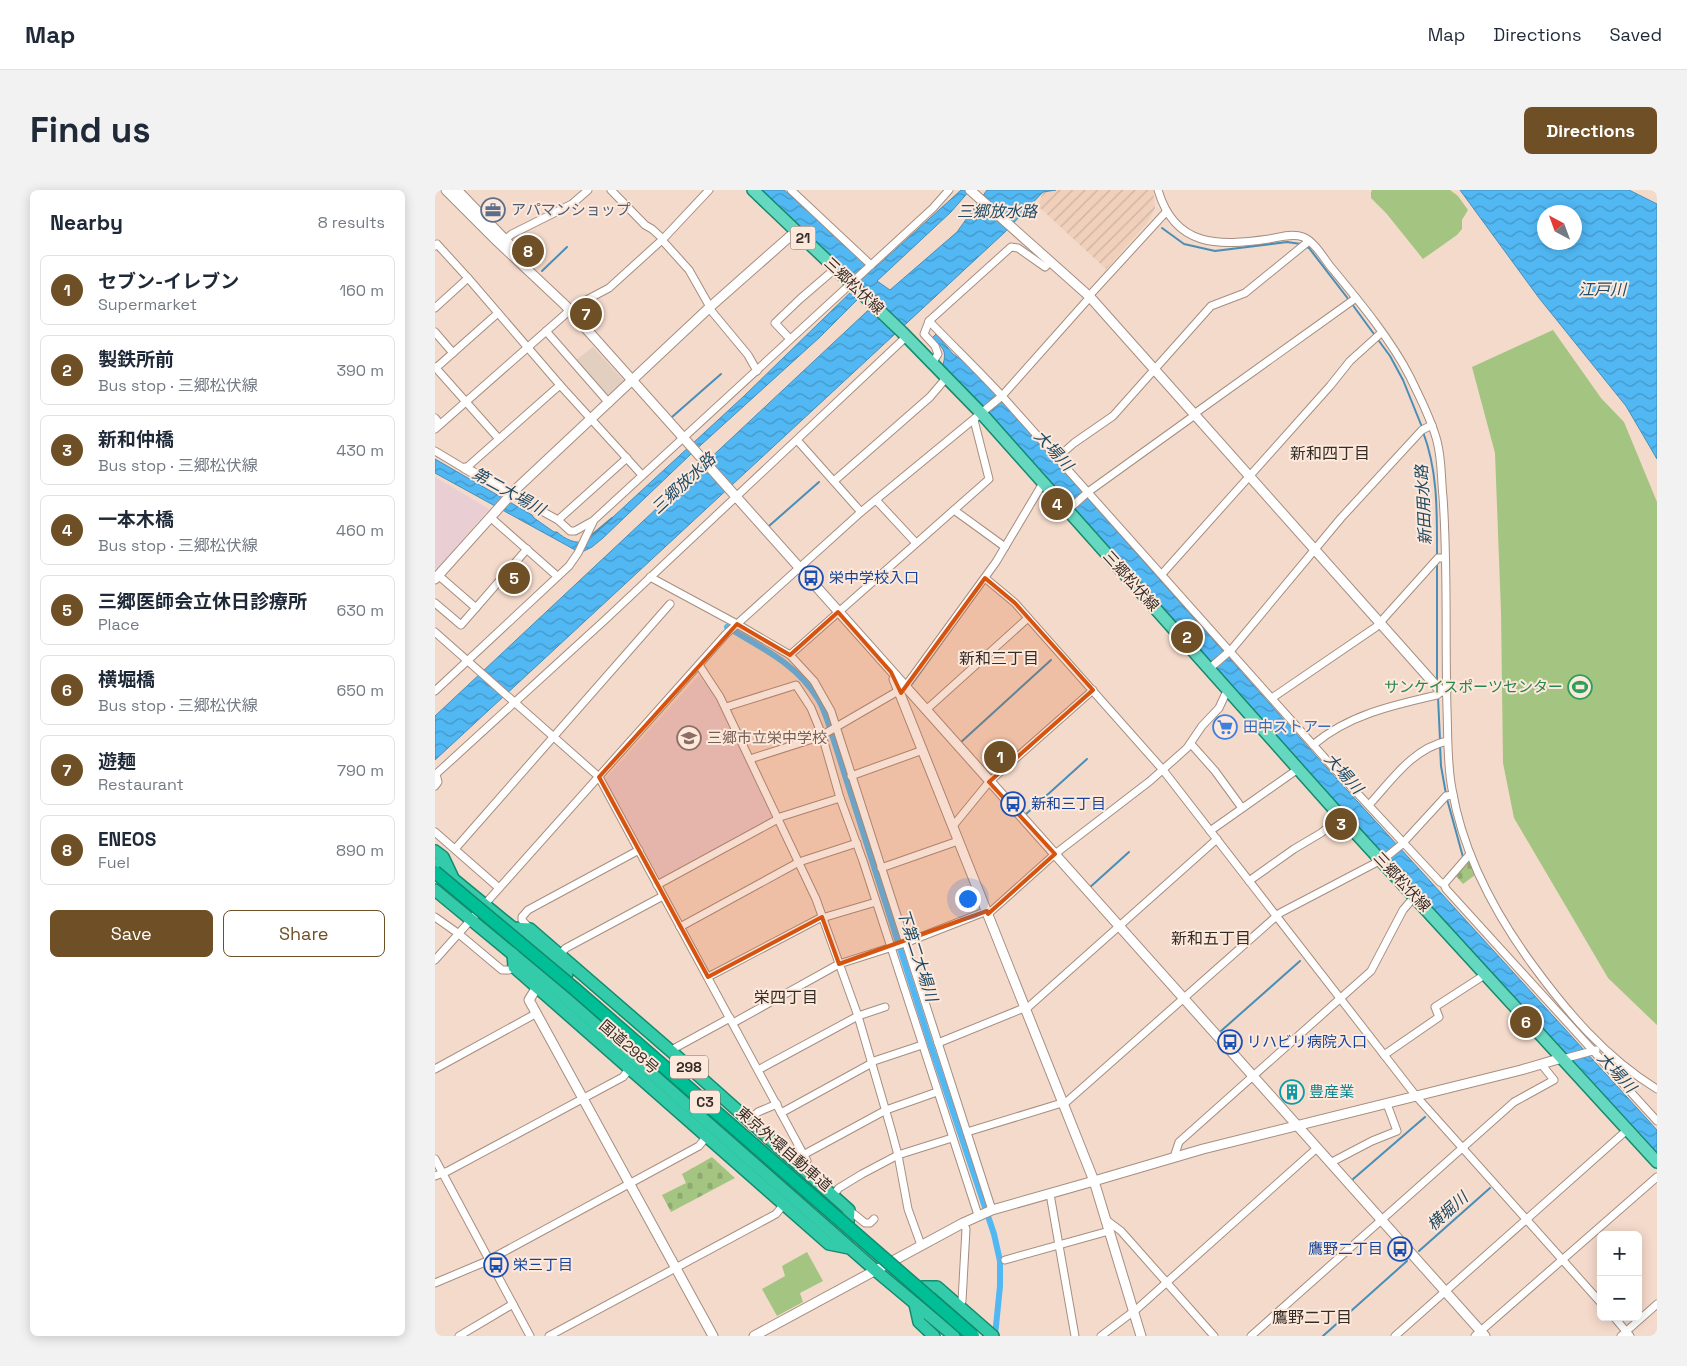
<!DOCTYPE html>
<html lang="en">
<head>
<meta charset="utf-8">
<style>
  :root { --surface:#fff; --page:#f2f2f3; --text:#1f2937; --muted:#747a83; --line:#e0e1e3; --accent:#6f4f25 }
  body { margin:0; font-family:"Space Grotesk","Noto Sans JP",sans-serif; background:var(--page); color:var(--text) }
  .controls { position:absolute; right:15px; bottom:15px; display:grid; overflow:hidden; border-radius:8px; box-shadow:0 2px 12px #0003 }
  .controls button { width:45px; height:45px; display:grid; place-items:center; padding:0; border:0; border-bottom:1px solid var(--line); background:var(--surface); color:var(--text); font:25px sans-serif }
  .compass { position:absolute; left:1102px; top:15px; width:45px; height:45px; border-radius:50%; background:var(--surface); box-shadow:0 2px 12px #0003; rotate:319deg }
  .you { position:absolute; left:532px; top:708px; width:18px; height:18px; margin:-12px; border:4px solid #fff; border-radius:50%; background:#1a73e8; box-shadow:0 0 0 8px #1a73e833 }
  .badge { display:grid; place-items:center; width:32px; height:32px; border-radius:50%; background:var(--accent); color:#fff; font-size:16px; font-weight:700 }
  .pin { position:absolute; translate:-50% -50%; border:2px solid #fff; box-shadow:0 1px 5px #0006 }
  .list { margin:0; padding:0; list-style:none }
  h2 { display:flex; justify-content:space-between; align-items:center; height:65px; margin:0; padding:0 20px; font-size:21px }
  h2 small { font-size:16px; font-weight:400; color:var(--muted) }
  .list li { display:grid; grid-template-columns:32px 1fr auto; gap:15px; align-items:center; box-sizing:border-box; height:70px; margin:0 10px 10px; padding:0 10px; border:1px solid var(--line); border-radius:8px }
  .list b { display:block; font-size:19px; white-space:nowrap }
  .list p { margin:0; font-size:16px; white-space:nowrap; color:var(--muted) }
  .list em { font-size:16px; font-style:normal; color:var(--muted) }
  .actions { display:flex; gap:10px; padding:15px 20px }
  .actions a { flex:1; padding:11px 0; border:1px solid var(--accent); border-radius:8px; text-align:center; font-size:18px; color:var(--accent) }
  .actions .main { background:var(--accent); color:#fff }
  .map { position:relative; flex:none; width:1222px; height:1146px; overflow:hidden; border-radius:8px }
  header { display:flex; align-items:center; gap:30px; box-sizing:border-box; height:70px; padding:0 25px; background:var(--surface); border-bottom:1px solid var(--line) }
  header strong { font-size:24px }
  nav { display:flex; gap:28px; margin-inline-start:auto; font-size:18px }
  .intro { display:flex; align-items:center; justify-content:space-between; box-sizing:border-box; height:120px; padding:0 30px }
  h1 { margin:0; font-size:35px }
  .button { padding:12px 22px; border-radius:8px; background:var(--accent); color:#fff; font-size:18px; font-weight:700 }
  main { display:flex; gap:30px; padding:0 30px }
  aside { flex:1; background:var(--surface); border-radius:8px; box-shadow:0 2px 12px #0003 }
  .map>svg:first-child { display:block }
  .commercial { fill:#e2cfc0 }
  .industrial { fill:url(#industrial-furrows) }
  .education { fill:#e9ced3 }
  .green { fill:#a4c582 }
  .cemetery { fill:url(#cemetery-stones) }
  .water { fill:url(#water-waves); stroke:#498eb6; fill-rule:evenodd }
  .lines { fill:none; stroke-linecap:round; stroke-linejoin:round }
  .stream { stroke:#498eb6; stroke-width:2 }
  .canal { stroke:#51b8f4; stroke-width:6 }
  .minor-casing { stroke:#a68e80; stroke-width:9 }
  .tertiary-casing { stroke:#a68e80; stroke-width:11 }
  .primary-casing { stroke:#138b6e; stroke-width:14 }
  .trunk-casing { stroke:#138b6e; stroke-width:14 }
  .minor { stroke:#fff; stroke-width:7 }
  .tertiary { stroke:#fff; stroke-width:9 }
  .primary { stroke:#66d8bf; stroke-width:11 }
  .trunk { stroke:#33cbaa; stroke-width:11 }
  .motorway-bridge-casing { stroke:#138b6e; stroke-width:15; stroke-linecap:butt }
  .motorway-bridge { stroke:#00be95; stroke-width:12 }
  .marked { fill:#d6540f; fill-opacity:0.2; stroke:#d6540f; stroke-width:4; stroke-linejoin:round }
  .labels { text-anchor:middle; stroke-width:4; stroke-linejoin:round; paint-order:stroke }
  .shield { fill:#fde9dc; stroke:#72655d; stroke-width:1 }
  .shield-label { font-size:14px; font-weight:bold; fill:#362c26 }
  .service-label { font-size:15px; fill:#4e5e75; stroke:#fde9dc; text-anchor:start }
  .street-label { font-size:15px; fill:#362c26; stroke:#fde9dc }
  .transit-label { font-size:15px; fill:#164399; stroke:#fde9dc; text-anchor:start }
  .leisure-label { font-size:15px; fill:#27864d; stroke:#fde9dc; text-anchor:end }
  .shop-label { font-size:15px; fill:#366cbe; stroke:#fde9dc; text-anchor:start }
  .education-label { font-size:15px; fill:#785e54; stroke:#fde9dc; text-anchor:start }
  .culture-label { font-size:15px; fill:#0d838f; stroke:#fde9dc; text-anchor:start }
  .water-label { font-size:16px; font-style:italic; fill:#204b64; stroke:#fde9dc }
  .neighbourhood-label { font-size:16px; fill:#362c26; stroke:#fde9dc }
</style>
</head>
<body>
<header>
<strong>Map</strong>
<nav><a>Map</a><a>Directions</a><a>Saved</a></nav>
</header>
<div class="intro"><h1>Find us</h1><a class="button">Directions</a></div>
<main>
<aside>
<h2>Nearby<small>8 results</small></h2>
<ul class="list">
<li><span class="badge">1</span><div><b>セブン-イレブン</b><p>Supermarket</p></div><em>160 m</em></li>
<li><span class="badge">2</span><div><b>製鉄所前</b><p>Bus stop · 三郷松伏線</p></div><em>390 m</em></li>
<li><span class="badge">3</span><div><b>新和仲橋</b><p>Bus stop · 三郷松伏線</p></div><em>430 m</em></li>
<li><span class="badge">4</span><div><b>一本木橋</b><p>Bus stop · 三郷松伏線</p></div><em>460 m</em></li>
<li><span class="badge">5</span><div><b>三郷医師会立休日診療所</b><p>Place</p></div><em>630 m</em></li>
<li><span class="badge">6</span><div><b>横堀橋</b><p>Bus stop · 三郷松伏線</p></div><em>650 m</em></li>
<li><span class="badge">7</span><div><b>遊麺</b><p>Restaurant</p></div><em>790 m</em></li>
<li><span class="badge">8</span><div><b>ENEOS</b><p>Fuel</p></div><em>890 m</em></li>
</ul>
<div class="actions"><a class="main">Save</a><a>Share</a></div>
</aside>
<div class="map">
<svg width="1222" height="1146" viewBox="0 0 1222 1146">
  <defs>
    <pattern id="industrial-furrows" width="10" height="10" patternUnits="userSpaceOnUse" patternTransform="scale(1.25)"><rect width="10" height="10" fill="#f0cfbb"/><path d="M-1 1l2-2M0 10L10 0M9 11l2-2" fill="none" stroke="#ceb2a1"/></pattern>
    <pattern id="cemetery-stones" width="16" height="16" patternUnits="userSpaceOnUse" patternTransform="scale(1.25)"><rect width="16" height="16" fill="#a4c582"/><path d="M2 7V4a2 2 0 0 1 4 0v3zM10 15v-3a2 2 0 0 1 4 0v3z" fill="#8ea970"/></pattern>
    <pattern id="water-waves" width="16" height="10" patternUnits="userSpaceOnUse" patternTransform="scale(1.25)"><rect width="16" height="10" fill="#51b8f4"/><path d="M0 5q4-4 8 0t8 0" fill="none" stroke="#4496c5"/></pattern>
  </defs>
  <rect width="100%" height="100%" fill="#f4dacb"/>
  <path class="commercial" d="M158 157 189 191 172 207 140 171Z"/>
  <path class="industrial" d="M618 0H718L720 18 713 32 671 79 603 16 608 2Z"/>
  <g class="education">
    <path d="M0 287 54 319 0 381Z"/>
    <path d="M264 485 281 507 339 627 225 689 170 589Z"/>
  </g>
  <g class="green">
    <path d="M937 0H1015L1023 6 1033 20 1027 30V39L1022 45 988 69 951 23 936 8V2Z"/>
    <path d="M1118 140 1166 208 1189 232 1222 312V835L1173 788 1079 628 1068 573 1066 422 1060 263 1037 177Z"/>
    <path d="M372 1062 388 1091 365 1103 368 1112 342 1126 327 1099 350 1086 347 1076Z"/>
  </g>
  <g class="cemetery">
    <path d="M1034 668 1040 685 1028 694 1020 685Z"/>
    <path d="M277 967 300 988 236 1022 227 1005 251 993 247 984Z"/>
  </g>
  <g class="water">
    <path d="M327 0H349L437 77 440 78 526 0H535L516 22 442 91 455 100 522 42 552 0H621L608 2 569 43 0 570V526L443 111 434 98 385 147 256 264 168 348 157 357 149 361H142L0 283V269L97 325 99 328 119 342H122C130 349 141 355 152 351L309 206 424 94 418 86 408 78Z"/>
    <path d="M1025 0H1194L1222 14V269L1191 216 1104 108ZM1110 22H1140V52H1110Z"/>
    <path d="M501 144 518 164 532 174 578 224 881 566 1222 940V964L860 567 739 429 629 309 558 228 508 175C512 160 508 158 497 148Z"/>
  </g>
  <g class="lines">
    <g class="stream">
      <path d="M727 38 749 54 780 61 852 52 866 54"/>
      <path d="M870 56 874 58 914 110"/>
      <path d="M107 81 132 57"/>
      <path d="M917 114 955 166 968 190 987 237"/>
      <path d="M237 227 286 184"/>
      <path d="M988 242C1003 281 1002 323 1002 365"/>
      <path d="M334 336 384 292"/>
      <path d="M152 349 177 328"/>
      <path d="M1002 372V493"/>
      <path d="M477 494 546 398"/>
      <path d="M1003 507 1005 550"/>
      <path d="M525 553 616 470"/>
      <path d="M1005 555 1006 576 1011 604"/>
      <path d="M1012 609 1028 667"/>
      <path d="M590 625 652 569"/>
      <path d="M653 699 694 662"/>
      <path d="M786 841 865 771"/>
      <path d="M917 990 990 927"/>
      <path d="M984 1061 1055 998"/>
      <path d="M888 1146 972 1071"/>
    </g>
    <path class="canal" d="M292 437C327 458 362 474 383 509 388 517 391 526 394 535L495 853 559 1044 565 1071V1096L560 1146"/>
    <g class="minor-casing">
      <g id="minor">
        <path d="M176 0 210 35 217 39 228 49"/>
        <path d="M356 0 436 75"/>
        <path d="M723 0C740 58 784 56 834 49 844 47 858 43 868 47 879 51 888 67 895 76 923 110 955 148 975 187 985 208 996 228 1002 251 1007 270 1006 288 1008 307 1013 378 1010 449 1012 519 1013 546 1012 573 1017 599 1028 664 1059 722 1097 774 1132 822 1171 868 1222 899"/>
        <path d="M227 50 254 80 275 117"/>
        <path d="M67 52 77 44 137 14 153 0"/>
        <path d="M0 56 2 54 33 88 0 118"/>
        <path d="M33 88 125 195"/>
        <path d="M654 106 731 22"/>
        <path d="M274 118 313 165 322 181"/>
        <path d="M494 131C518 156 543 180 567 206L897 576 1005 692 1009 694 1011 699 1222 931"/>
        <path d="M111 141 174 213"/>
        <path d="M0 142 18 163"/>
        <path d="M355 149 340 133 365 109 401 78"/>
        <path d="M498 172 503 164 500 156 489 144 494 131 576 57 583 58 610 77 615 72"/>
        <path d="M0 177 64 249"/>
        <path d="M1 178 63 123"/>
        <path d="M759 224 921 108"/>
        <path d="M0 228 5 234"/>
        <path d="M156 229 207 285"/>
        <path d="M0 239 134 121 142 115 174 98 228 49 274 0"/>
        <path d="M362 250 426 322"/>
        <path d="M0 261 30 279 125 195 156 229"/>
        <path d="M622 268 639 253 678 226 776 116 810 103 874 51"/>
        <path d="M399 291 495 207 512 187"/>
        <path d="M76 304 123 330 135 341H140L156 332"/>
        <path d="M441 310 481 353"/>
        <path d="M519 320 570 357"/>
        <path d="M633 320 653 302 760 225"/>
        <path d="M55 327 122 386"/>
        <path d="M123 330 192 268"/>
        <path d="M727 384 895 196 915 171 946 143"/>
        <path d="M3 385 41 418"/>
        <path d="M215 387 302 434 355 465 379 491 396 521 557 1020"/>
        <path d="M550 388 580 413 728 580 981 906 1166 1113"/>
        <path d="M0 413 26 435 92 359"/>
        <path d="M0 442 164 587 372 971 367 977"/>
        <path d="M355 465 554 289 539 230"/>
        <path d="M264 475 285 507 381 709 423 826 456 939 463 965 473 1019 486 1055"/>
        <path d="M774 479 797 459 906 328 987 240 997 235"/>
        <path d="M0 501 134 376 143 363 159 330 498 18 514 0"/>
        <path d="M837 508 941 437 1003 368H1010"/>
        <path d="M291 517 361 495 376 518 387 545 405 608 428 671 543 1025"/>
        <path d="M491 520 593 428"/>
        <path d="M756 554 780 581 807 618"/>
        <path d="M878 555C913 525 958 515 1002 505L1007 501"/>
        <path d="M315 569 384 547 470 497 561 372 608 293"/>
        <path d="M0 585 171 429 472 146"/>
        <path d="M416 586 488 560"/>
        <path d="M0 596 3 592 1 584"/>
        <path d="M934 615C957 590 977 559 1012 551"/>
        <path d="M342 628 405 608"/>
        <path d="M518 636 554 592 658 500"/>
        <path d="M775 641 863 579"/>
        <path d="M0 642 64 698"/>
        <path d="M20 659 235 414"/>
        <path d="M364 672 422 653"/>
        <path d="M446 678 523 651"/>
        <path d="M814 691 859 659 886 643 906 627"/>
        <path d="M1009 694 1035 664"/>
        <path d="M222 695 343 629"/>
        <path d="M553 724 620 664 715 591 752 558 767 536 784 518 790 505 794 501"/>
        <path d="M0 727 24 744 67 780H74L79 777"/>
        <path d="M387 728 441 712"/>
        <path d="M245 737 364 672"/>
        <path d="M95 739 87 730V727L93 720 204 660"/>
        <path d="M124 765 131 758 228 706"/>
        <path d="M0 770 291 444 426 322 567 206 655 107"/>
        <path d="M273 787 387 727"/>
        <path d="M590 820 782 649"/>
        <path d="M298 833 404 774 470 753 552 721"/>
        <path d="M503 853 589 818"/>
        <path d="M237 862 240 858 295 828"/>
        <path d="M949 865 1004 827 1000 817 1051 784"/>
        <path d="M1127 868 1128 869 1161 860"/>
        <path d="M436 872 487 855"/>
        <path d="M0 879 102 823"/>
        <path d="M323 880 423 826 450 817"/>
        <path d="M628 915 845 723 950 668 966 655 1011 606 1018 605"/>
        <path d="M346 923 437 873"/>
        <path d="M314 930 323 922 342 914"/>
        <path d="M532 942 627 913"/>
        <path d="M368 965 451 920 502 902"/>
        <path d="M739 967 744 952 936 781 968 720 980 706"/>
        <path d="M0 969 95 1146"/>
        <path d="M895 973 937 951 962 941 952 914"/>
        <path d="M0 986 13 981 188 887 195 878"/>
        <path d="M615 1004 640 1146"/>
        <path d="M398 1005 404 998 427 984 463 965 517 948"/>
        <path d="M414 1020 430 1033H435L439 1029"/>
        <path d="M670 1029 686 1041 779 1146"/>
        <path d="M570 1070 674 1041"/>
        <path d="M0 1093 50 1072 264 956 272 946"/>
        <path d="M523 1116 527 1111 531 1039 528 1033"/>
        <path d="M1179 1127 1195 1146"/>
        <path d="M24 1146 78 1114"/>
        <path d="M114 1146 341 1024 349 1014"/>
        <path d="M666 1146 703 1118 882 958"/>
        <path d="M816 1146 1079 912 1119 890 1107 875"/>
        <path d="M960 1146 1192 940"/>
        <path d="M1040 1146 1222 987"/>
        <path d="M1186 1146 1222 1114"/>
      </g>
    </g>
    <g class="tertiary-casing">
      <g id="tertiary">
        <path d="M11 0 63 52 130 115 1050 1146"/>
        <path d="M22 0 86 66"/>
        <path d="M535 0 655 107 1002 497 1007 501H1011"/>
        <path d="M30 278 76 304"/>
        <path d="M0 389 80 300 275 117 361 41"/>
        <path d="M459 489 659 991 706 1146"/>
        <path d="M102 797 94 810 278 1146"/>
        <path d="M319 1146 528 1033 557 1020 659 991 768 959 1086 880 1127 868"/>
      </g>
    </g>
    <g class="primary-casing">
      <path id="primary" d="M318 0 467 142 547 224 906 627 1222 972"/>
    </g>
    <g class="trunk-casing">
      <g id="trunk">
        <path d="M0 661 8 667 17 686"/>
        <path d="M0 674 78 738 132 784"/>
        <path d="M0 700 126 804 440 1080 519 1146"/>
        <path d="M78 738 95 739 237 862 414 1020 413 1032"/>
        <path d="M78 763 79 777 394 1054 414 1058"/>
        <path d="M487 1097H502L558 1146"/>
        <path d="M480 1114 484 1132 499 1146"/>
      </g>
    </g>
    <use href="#minor" class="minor"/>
    <use href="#tertiary" class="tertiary"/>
    <use href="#primary" class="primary"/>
    <use href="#trunk" class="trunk"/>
    <g class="motorway-bridge-casing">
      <path id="motorway-bridge" d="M0 682 141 800 538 1146"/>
    </g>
    <use href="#motorway-bridge" class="motorway-bridge"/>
  </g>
  <path class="marked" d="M550 388 580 413 658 500 554 592 620 664 553 724 552 721 404 774 387 727 273 787 164 587 302 434 355 465 403 422 456 482 466 503Z"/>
  <defs>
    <g id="office-ring" transform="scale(1.25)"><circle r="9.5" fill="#fde9dc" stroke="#5c6f8a" stroke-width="1.5"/><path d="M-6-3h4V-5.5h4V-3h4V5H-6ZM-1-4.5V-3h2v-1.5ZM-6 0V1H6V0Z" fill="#5c6f8a"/></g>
    <g id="bus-ring" transform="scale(1.25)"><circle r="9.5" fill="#fde9dc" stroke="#1a4fb4" stroke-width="1.5"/><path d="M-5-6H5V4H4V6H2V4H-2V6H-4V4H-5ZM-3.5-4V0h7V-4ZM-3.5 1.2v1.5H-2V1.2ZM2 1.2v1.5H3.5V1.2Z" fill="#1a4fb4"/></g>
    <g id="stadium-ring" transform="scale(1.25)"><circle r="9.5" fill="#fde9dc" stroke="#2e9e5b" stroke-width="1.5"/><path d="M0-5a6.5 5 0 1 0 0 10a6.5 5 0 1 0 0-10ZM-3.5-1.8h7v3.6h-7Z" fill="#2e9e5b"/></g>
    <g id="supermarket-ring" transform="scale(1.25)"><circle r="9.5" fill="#fde9dc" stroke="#3f7fe0" stroke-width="1.5"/><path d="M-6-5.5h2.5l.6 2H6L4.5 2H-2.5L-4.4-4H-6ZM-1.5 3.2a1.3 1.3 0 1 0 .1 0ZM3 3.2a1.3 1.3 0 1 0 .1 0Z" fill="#3f7fe0"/></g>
    <g id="school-ring" transform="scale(1.25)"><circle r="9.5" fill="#fde9dc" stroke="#8d6e63" stroke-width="1.5"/><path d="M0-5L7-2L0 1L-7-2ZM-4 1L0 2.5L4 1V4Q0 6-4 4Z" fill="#8d6e63"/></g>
    <g id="building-ring" transform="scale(1.25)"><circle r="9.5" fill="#fde9dc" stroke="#0f9aa8" stroke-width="1.5"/><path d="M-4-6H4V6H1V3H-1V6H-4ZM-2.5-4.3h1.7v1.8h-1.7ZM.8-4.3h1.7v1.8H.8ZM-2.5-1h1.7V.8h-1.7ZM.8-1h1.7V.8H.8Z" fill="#0f9aa8"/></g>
  </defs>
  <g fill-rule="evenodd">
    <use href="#office-ring" x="58" y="20"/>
    <use href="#bus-ring" x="376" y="388"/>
    <use href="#stadium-ring" x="1145" y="497"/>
    <use href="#supermarket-ring" x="790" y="537"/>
    <use href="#school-ring" x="254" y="548"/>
    <use href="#bus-ring" x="578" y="614"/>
    <use href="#bus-ring" x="795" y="852"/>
    <use href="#building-ring" x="857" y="902"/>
    <use href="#bus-ring" x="965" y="1059"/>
    <use href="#bus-ring" x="61" y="1075"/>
  </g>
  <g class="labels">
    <g class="shield">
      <rect x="355.5" y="36.5" width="25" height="23" rx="4"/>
      <rect x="235" y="865.5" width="38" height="23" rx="4"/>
      <rect x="255" y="900.5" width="30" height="23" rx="4"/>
    </g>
    <g class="shield-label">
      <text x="368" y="53">21</text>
      <text x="254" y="882">298</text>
      <text x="270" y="917">C3</text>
    </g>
    <g class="service-label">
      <text x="76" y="25">アパマンショップ</text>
    </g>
    <g class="street-label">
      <text transform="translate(419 96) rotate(43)" y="5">三郷松伏線</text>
      <text transform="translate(696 391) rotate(48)" y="5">三郷松伏線</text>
      <text transform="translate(967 692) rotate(47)" y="5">三郷松伏線</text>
      <text transform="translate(194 857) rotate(41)" y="5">国道298号</text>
      <text transform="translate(349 959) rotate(41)" y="5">東京外環自動車道</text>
    </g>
    <g class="transit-label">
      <text x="394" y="393">栄中学校入口</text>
      <text x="596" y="619">新和三丁目</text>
      <text x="812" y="857">リハビリ病院入口</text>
      <text x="948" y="1064" text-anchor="end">鷹野二丁目</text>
      <text x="78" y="1080">栄三丁目</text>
    </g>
    <g class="leisure-label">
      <text x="1128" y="502">サンケイスポーツセンター</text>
    </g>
    <g class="shop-label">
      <text x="808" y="542">田中ストアー</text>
    </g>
    <g class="education-label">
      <text x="272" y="553">三郷市立栄中学校</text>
    </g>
    <g class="culture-label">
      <text x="874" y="907">豊産業</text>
    </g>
    <g class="water-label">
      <text x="562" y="27">三郷放水路</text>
      <text x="1167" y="105">江戸川</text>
      <text transform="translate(619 260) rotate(47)" y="6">大場川</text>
      <text transform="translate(248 293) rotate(-43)" y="6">三郷放水路</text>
      <text transform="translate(74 301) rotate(29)" y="6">第二大場川</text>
      <text transform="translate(988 315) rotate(-93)" y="6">新田用水路</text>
      <text transform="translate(909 583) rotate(48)" y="6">大場川</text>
      <text transform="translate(483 765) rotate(72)" y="6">下第二大場川</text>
      <text transform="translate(1182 882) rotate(47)" y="6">大場川</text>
      <text transform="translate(1012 1021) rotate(-42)" y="6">横堀川</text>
    </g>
    <g class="neighbourhood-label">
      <text x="895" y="269">新和四丁目</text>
      <text x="564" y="474">新和三丁目</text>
      <text x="776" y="754">新和五丁目</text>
      <text x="351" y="813">栄四丁目</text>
      <text x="877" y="1133">鷹野二丁目</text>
    </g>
  </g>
</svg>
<div class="controls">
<button>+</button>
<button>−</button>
</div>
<svg class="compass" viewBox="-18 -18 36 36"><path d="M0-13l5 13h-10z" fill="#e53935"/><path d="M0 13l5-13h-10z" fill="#747a83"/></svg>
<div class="you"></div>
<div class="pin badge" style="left:565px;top:567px">1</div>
<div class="pin badge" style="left:752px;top:447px">2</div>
<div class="pin badge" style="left:906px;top:634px">3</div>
<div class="pin badge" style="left:622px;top:314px">4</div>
<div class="pin badge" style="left:79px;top:388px">5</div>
<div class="pin badge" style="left:1091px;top:832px">6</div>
<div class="pin badge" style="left:151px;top:124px">7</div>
<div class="pin badge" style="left:93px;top:61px">8</div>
</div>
</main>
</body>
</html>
